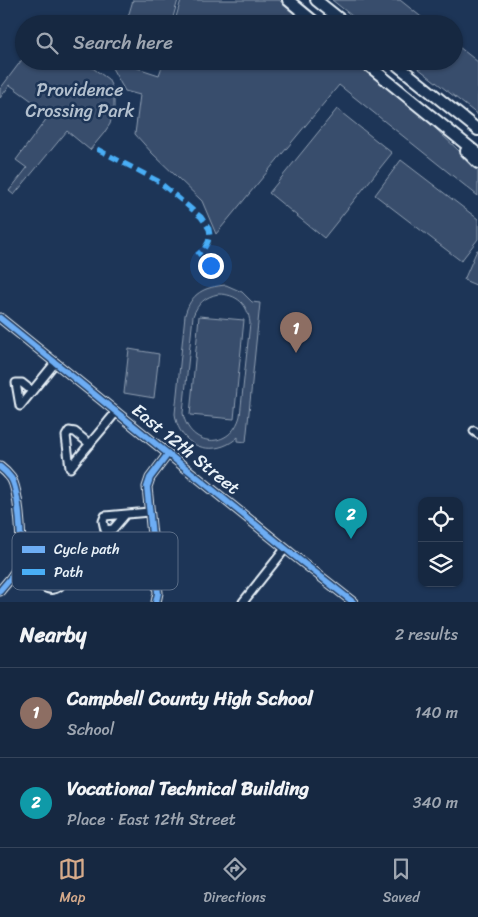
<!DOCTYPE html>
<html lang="en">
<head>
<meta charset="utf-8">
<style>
  :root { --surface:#162841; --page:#23344c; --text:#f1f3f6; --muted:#9ea6b1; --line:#35445a; --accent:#d6ab8b }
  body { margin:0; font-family:Sriracha,sans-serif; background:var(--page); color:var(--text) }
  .controls { position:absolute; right:15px; bottom:15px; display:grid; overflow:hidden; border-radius:10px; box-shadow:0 1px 4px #0004 }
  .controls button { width:45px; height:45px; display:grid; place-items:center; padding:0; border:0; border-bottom:1px solid var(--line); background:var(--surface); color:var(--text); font:25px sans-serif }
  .you { position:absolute; left:210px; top:265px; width:18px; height:18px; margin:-12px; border:4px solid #fff; border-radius:50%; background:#1a73e8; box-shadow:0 0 0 8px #1a73e833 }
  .badge { display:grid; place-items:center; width:32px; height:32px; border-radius:50%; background:var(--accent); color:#fff; font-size:16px; font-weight:700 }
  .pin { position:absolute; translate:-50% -41px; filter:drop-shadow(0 1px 2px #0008) }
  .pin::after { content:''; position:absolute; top:26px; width:18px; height:15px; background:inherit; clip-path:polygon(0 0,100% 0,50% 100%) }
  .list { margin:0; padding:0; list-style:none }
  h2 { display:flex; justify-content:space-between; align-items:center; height:65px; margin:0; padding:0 20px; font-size:21px }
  h2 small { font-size:16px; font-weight:400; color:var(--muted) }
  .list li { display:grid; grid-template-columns:32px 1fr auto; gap:15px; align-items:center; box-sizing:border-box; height:90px; padding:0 20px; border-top:1px solid var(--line) }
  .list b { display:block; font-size:19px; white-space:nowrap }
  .list p { margin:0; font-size:16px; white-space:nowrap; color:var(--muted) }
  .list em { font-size:16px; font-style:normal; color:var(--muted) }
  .icon { flex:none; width:28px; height:28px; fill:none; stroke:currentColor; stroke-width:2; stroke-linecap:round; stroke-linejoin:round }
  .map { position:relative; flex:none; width:478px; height:602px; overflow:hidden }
  .search { position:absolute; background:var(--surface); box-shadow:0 1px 4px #0004; left:15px; right:15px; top:15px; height:55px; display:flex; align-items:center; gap:12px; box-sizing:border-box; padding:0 18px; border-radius:28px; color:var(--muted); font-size:19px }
  .sheet { height:245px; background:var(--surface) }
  nav { display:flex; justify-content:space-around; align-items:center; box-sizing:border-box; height:70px; border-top:1px solid var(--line); background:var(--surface); font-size:14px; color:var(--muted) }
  nav a { display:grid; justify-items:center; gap:2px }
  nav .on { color:var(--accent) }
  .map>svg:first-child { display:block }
  .green { fill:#374d6c; stroke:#909fb2; fill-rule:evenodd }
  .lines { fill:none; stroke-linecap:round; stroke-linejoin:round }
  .minor-casing { stroke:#e8f1f8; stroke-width:11 }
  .highway-casing { stroke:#e8f1f8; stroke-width:14 }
  .minor { stroke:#1d3557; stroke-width:7 }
  .highway { stroke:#1d3557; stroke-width:10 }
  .quiet { stroke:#49aef6; stroke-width:5; stroke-dasharray:10 5; stroke-linecap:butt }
  .cycleway-casing { stroke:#1d3557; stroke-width:9 }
  .cycleway { stroke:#6dadf4; stroke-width:6 }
  .labels { text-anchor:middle; stroke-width:5; stroke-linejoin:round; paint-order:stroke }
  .park-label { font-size:18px; fill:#b3c0ce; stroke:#1d3557 }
  .street-label { font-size:18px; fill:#e8f1f8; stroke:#1d3557 }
  .key { fill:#1d3557; stroke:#5a6d87; stroke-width:1 }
  .key-label { font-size:14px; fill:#e8f1f8 }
</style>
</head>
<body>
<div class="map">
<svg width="478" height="602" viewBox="0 0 478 602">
  <rect width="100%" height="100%" fill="#1d3557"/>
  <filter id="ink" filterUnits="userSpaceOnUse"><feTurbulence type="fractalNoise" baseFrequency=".02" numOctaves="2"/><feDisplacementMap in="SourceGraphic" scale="10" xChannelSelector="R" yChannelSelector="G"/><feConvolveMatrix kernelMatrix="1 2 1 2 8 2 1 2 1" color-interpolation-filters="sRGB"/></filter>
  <g filter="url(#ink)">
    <g class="green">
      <path d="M133 0H178L171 24H126Z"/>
      <path d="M181 0H279L309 24H174Z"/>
      <path d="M332 0H400L430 24H362Z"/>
      <path d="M454 43 478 62V115L409 61H454Z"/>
      <path d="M24 57V61H83L108 79 111 85 114 98V107L112 116 110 124 104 133 90 150 67 131 14 195 9 191 27 168 16 160 50 114 10 85 0 98V89Z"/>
      <path d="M108 61H116L159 75 164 61H356L417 111 478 169V196L339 85 216 234 202 201 152 153 135 134 140 95 125 91Z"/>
      <path d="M337 109 392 153 324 238 269 193Z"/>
      <path d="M401 160 478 219V239L461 261 375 195Z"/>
      <path d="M477 250H478V286L464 280Z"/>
      <path d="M226 285 242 292 252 302 260 303 246 442 238 441V437C220 454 192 452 180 430 177 425 176 420 175 414L185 315C191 293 204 287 226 285ZM218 294C237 294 248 304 250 323L240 416C231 450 189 448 183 413L193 316C198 303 205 297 218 294Z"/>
      <path d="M199 316 244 320 234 419 190 415Z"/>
      <path d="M129 349 159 354 154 398 124 393Z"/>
    </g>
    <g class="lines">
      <g class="minor-casing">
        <g id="minor">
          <path d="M0 318 292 554 353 602"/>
          <path d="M32 391 22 383H16L20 406 55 363"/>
          <path d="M474 431 478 434"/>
          <path d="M90 444 75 432 69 431 66 436 70 468C85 449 101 431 116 412"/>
          <path d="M0 467C4 470 8 474 11 478 19 490 24 553 18 566 15 575 6 583 0 591"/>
          <path d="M125 515 113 529 105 530 103 521 105 516 149 512"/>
          <path d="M13 575C29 588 39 576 56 575L60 579V586C51 593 44 588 37 581"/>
          <path d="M156 602 158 593 147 487 150 478 168 454"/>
          <path d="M243 602 285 549"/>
        </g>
      </g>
      <g class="highway-casing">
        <g id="highway">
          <path d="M288 0 317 24"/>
          <path d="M316 0 346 24"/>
          <path d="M363 61 478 154"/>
          <path d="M392 61 478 130"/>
          <path d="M466 151 478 163"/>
        </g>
      </g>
      <use href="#minor" class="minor"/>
      <use href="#highway" class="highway"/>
      <path class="quiet" d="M97 149 158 181 188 206 201 217 209 229 210 235 208 242 204 249 197 255"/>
      <g class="cycleway-casing">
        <g id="cycleway">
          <path d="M0 318 292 554 353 602"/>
          <path d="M0 467C4 470 8 474 11 478 19 490 24 553 18 566 15 575 6 583 0 591"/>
          <path d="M156 602 158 593 147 487 150 478 168 454"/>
        </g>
      </g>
      <use href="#cycleway" class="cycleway"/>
    </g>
  </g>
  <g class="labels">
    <g class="park-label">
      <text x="80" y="96">Providence<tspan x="80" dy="21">Crossing Park</tspan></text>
    </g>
    <g class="street-label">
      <text transform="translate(186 449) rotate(39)" y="6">East 12th Street</text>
    </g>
  </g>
  <rect x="12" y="532" width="166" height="58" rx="8" class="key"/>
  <rect x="22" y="546" width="23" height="7" fill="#6dadf4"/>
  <rect x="22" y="569" width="23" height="6" fill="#49aef6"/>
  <g class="key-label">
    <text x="54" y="554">Cycle path</text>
    <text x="54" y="577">Path</text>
  </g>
</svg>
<div class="controls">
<button><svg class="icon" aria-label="locate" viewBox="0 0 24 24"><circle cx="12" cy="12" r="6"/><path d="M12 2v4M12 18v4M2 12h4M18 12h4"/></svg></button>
<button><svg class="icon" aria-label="layers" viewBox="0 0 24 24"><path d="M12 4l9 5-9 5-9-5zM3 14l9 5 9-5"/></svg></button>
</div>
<div class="you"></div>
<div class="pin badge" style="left:296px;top:353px;background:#8d6e63">1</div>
<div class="pin badge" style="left:351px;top:539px;background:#0f9aa8">2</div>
<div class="search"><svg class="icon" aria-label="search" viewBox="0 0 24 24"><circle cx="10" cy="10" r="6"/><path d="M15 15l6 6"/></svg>Search here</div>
</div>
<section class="sheet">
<h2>Nearby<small>2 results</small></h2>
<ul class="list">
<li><span class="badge" style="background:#8d6e63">1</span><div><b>Campbell County High School</b><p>School</p></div><em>140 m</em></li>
<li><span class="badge" style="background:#0f9aa8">2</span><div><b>Vocational Technical Building</b><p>Place · East 12th Street</p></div><em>340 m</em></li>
</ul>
</section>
<nav>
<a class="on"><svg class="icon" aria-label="map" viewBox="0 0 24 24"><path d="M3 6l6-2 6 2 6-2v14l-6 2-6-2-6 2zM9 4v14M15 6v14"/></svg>Map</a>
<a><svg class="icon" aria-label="directions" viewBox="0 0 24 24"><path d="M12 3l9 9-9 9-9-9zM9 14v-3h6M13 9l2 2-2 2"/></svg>Directions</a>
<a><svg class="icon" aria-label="saved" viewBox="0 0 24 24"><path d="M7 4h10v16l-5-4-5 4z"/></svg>Saved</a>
</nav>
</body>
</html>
